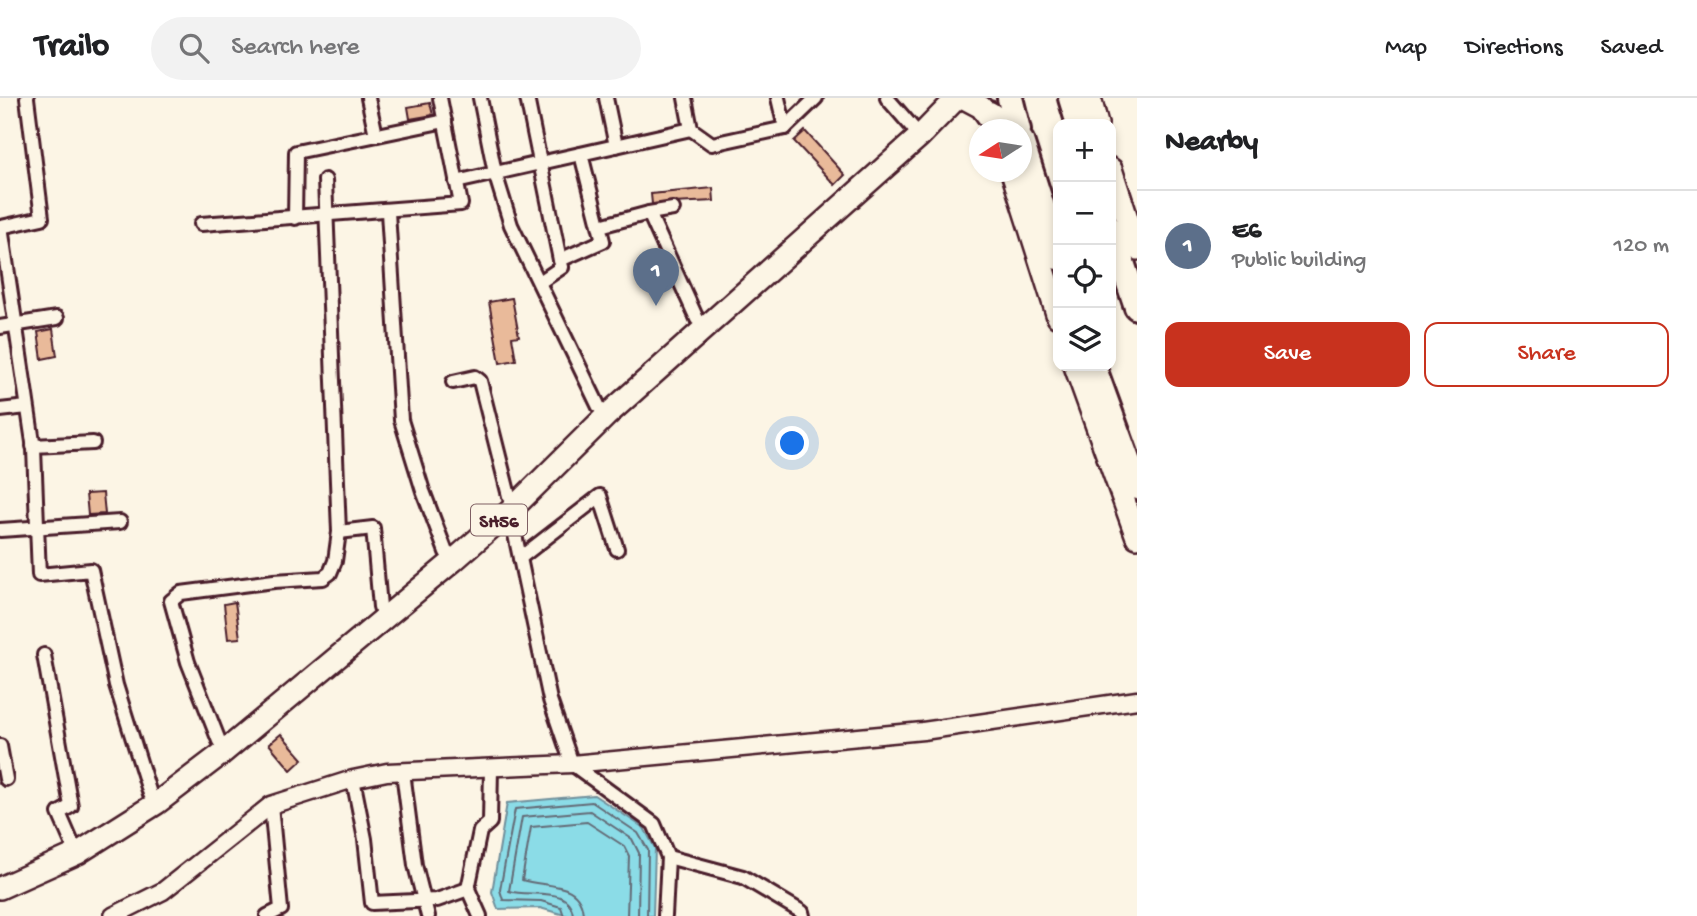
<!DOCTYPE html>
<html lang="en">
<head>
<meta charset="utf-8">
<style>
  :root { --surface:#fff; --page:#f2f2f2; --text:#202124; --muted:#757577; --line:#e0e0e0; --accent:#c8321e }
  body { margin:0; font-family:"Gochi Hand",sans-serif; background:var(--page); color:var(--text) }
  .controls { position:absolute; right:21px; top:21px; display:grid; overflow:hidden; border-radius:14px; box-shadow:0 4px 10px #0003 }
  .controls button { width:63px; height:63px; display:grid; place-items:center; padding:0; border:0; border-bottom:2px solid var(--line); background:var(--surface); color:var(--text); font:35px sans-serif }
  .compass { position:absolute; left:969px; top:21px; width:63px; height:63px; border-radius:50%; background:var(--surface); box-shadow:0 4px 10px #0003; rotate:258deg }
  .you { position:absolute; left:793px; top:346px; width:24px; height:24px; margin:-18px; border:5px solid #fff; border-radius:50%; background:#1a73e8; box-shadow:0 0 0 10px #1a73e833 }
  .badge { display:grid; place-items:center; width:46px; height:46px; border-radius:50%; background:var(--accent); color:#fff; font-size:23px; font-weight:700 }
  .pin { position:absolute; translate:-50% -58px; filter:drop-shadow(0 2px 4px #0008) }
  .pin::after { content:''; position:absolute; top:37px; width:24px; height:21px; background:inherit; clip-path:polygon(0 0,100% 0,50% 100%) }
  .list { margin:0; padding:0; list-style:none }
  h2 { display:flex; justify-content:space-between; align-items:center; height:91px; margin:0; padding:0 28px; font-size:30px }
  h2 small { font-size:23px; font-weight:400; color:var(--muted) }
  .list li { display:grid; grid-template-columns:46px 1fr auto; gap:21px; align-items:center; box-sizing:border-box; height:112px; padding:0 28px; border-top:2px solid var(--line) }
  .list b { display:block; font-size:26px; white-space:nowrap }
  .list p { margin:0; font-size:23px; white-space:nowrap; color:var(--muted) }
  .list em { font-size:23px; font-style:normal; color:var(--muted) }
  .actions { display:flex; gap:14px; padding:21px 28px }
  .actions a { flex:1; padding:16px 0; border:2px solid var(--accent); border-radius:14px; text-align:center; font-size:24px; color:var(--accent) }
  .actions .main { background:var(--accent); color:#fff }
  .icon { flex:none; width:38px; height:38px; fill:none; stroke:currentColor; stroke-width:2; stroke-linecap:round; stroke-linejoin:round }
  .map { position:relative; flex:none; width:1137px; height:818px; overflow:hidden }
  header { display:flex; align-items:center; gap:42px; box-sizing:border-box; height:98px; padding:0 35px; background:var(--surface); border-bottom:2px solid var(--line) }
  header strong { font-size:33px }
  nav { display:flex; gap:38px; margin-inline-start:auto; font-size:24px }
  .search { width:490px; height:63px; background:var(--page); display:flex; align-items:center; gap:18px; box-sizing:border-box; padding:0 24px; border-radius:38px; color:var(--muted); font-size:26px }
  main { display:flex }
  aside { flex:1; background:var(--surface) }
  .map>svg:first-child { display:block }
  .water { fill:#8bdce7; stroke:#71909c; stroke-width:2 }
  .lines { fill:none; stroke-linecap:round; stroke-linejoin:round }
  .shore { stroke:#646b76; stroke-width:2 }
  .building { fill:#e9ba9a; stroke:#4a1f2b; stroke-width:2 }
  .minor-casing { stroke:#4a1f2b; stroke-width:18 }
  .tertiary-casing { stroke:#4a1f2b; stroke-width:21 }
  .primary-casing { stroke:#4a1f2b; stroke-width:26 }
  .motorway-casing { stroke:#4a1f2b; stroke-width:30 }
  .minor { stroke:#fcf5e5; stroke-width:12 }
  .tertiary { stroke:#fcf5e5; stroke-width:16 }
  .primary { stroke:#fcf5e5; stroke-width:21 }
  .motorway { stroke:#fcf5e5; stroke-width:24 }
  .labels { text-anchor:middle; stroke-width:6; stroke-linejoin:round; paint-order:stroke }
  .shield { fill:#fcf5e5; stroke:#7f5f63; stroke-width:2 }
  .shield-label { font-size:19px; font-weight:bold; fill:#4a1f2b }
</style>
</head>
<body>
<header>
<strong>Trailo</strong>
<div class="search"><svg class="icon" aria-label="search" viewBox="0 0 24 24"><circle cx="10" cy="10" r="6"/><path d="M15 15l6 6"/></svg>Search here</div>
<nav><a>Map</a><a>Directions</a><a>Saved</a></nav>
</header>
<main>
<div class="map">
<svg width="1137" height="818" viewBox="0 0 1137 818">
  <rect width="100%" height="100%" fill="#fcf5e5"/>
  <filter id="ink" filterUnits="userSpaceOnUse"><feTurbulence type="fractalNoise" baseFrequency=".0143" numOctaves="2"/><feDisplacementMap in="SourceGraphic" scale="14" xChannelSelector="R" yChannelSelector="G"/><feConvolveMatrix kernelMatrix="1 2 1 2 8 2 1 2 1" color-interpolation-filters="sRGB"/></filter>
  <g filter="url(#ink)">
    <path class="water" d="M594 697 644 730 655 750 653 818H568L540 810 498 811 492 794 507 705Z"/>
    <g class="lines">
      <g class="shore">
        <path d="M564 818 561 809 541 803 503 802 500 792 515 711 592 704 638 735 648 752 647 818"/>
        <path d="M573 818C571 786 529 800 509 793L522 719 590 713 632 741 639 755 638 818"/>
        <path d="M583 818C582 781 545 790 522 782L531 729 587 724 624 748 629 758 627 818"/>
      </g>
    </g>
    <g class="building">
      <path d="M430 5 433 17 410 21 408 9Z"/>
      <path d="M805 33 845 77 835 87 794 43Z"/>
      <path d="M713 90 714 103 652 106 651 96Z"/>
      <path d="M512 200 519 238 512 239 516 262 500 265 489 204Z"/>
      <path d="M53 231 57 258 42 261 38 234Z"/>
      <path d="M103 395 105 416 88 417 86 396Z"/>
      <path d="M235 504 240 540 228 541 224 506Z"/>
      <path d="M281 636 303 661 291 672 269 646Z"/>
    </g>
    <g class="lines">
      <g class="minor-casing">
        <g id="minor">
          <path d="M27 0 42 120 1 129 34 351 39 477 91 472 116 587 150 696"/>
          <path d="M368 0 376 37"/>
          <path d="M480 0 495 75 511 127 599 309"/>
          <path d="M527 0 560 162"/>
          <path d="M606 0 616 48"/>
          <path d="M685 0 691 31 712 46 785 30 816 0"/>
          <path d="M778 0 785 30"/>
          <path d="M887 0 920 38"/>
          <path d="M325 82 339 434 373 430 380 509"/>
          <path d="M456 84 691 31"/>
          <path d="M388 114 401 322 423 393 446 454 453 463"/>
          <path d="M649 115 673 111"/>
          <path d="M295 120 296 54 445 23"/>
          <path d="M201 126 461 106 440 0"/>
          <path d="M600 128 649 115 697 221"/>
          <path d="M540 184 562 169 560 162 603 143 581 56"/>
          <path d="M0 229 57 220"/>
          <path d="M453 284 475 279 480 283 509 398"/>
          <path d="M0 312 27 309"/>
          <path d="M33 348 93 345"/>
          <path d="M510 413 550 602 572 666 654 726 668 759 665 818"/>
          <path d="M0 432 120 424"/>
          <path d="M520 460 600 398 617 451"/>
          <path d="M44 557 71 708 59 715 72 745"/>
          <path d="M219 643 188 564 171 503 181 495 274 483 323 480 330 475 335 463 339 434"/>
          <path d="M0 648 6 681"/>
          <path d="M403 674 415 767 428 818"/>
          <path d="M353 681 365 741 372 805 437 802 468 791"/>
          <path d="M668 759 743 779 802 814 803 818"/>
          <path d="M267 818 281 811 271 707"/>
          <path d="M480 818 468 791 480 733 490 724 491 670"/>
        </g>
      </g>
      <g class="tertiary-casing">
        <path id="tertiary" d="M113 818 163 793 271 707 353 681 387 674 572 666 923 633 1137 602"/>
      </g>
      <g class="primary-casing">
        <g id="primary">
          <path d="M964 0 981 9 997 30"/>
          <path d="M1090 0 1097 26"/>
          <path d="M1111 71 1137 151"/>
          <path d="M1012 74 1058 219"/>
          <path d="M1075 268 1137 439"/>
          <path d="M0 790 78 755 157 705 220 657 453 463 510 413 606 318 920 38 957 0"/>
        </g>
      </g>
      <g class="motorway-casing">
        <g id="motorway">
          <path d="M1010 0 1018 32"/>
          <path d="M1071 0 1079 26"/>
          <path d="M989 16 1011 32"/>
          <path d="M1021 43 1058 159"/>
          <path d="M1111 132 1137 209"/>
          <path d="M1093 268 1137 389"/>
        </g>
      </g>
      <use href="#minor" class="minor"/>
      <use href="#tertiary" class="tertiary"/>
      <use href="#primary" class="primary"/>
      <use href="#motorway" class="motorway"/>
    </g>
  </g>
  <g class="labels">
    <rect class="shield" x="471" y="406.5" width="56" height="31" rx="5"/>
    <g class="shield-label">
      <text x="499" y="429">SH56</text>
    </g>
  </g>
</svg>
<div class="controls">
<button>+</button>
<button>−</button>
<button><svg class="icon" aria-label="locate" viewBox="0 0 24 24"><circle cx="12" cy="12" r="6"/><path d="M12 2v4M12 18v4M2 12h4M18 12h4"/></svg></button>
<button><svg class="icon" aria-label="layers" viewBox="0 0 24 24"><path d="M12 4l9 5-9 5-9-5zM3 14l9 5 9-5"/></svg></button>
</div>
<svg class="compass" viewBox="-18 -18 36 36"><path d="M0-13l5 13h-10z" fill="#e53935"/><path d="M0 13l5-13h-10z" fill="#757577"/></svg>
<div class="you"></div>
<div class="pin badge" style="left:656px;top:208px;background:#5c6f8a">1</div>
</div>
<aside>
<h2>Nearby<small></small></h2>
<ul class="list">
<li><span class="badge" style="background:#5c6f8a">1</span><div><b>E6</b><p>Public building</p></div><em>120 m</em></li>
</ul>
<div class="actions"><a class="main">Save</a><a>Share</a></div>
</aside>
</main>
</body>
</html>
